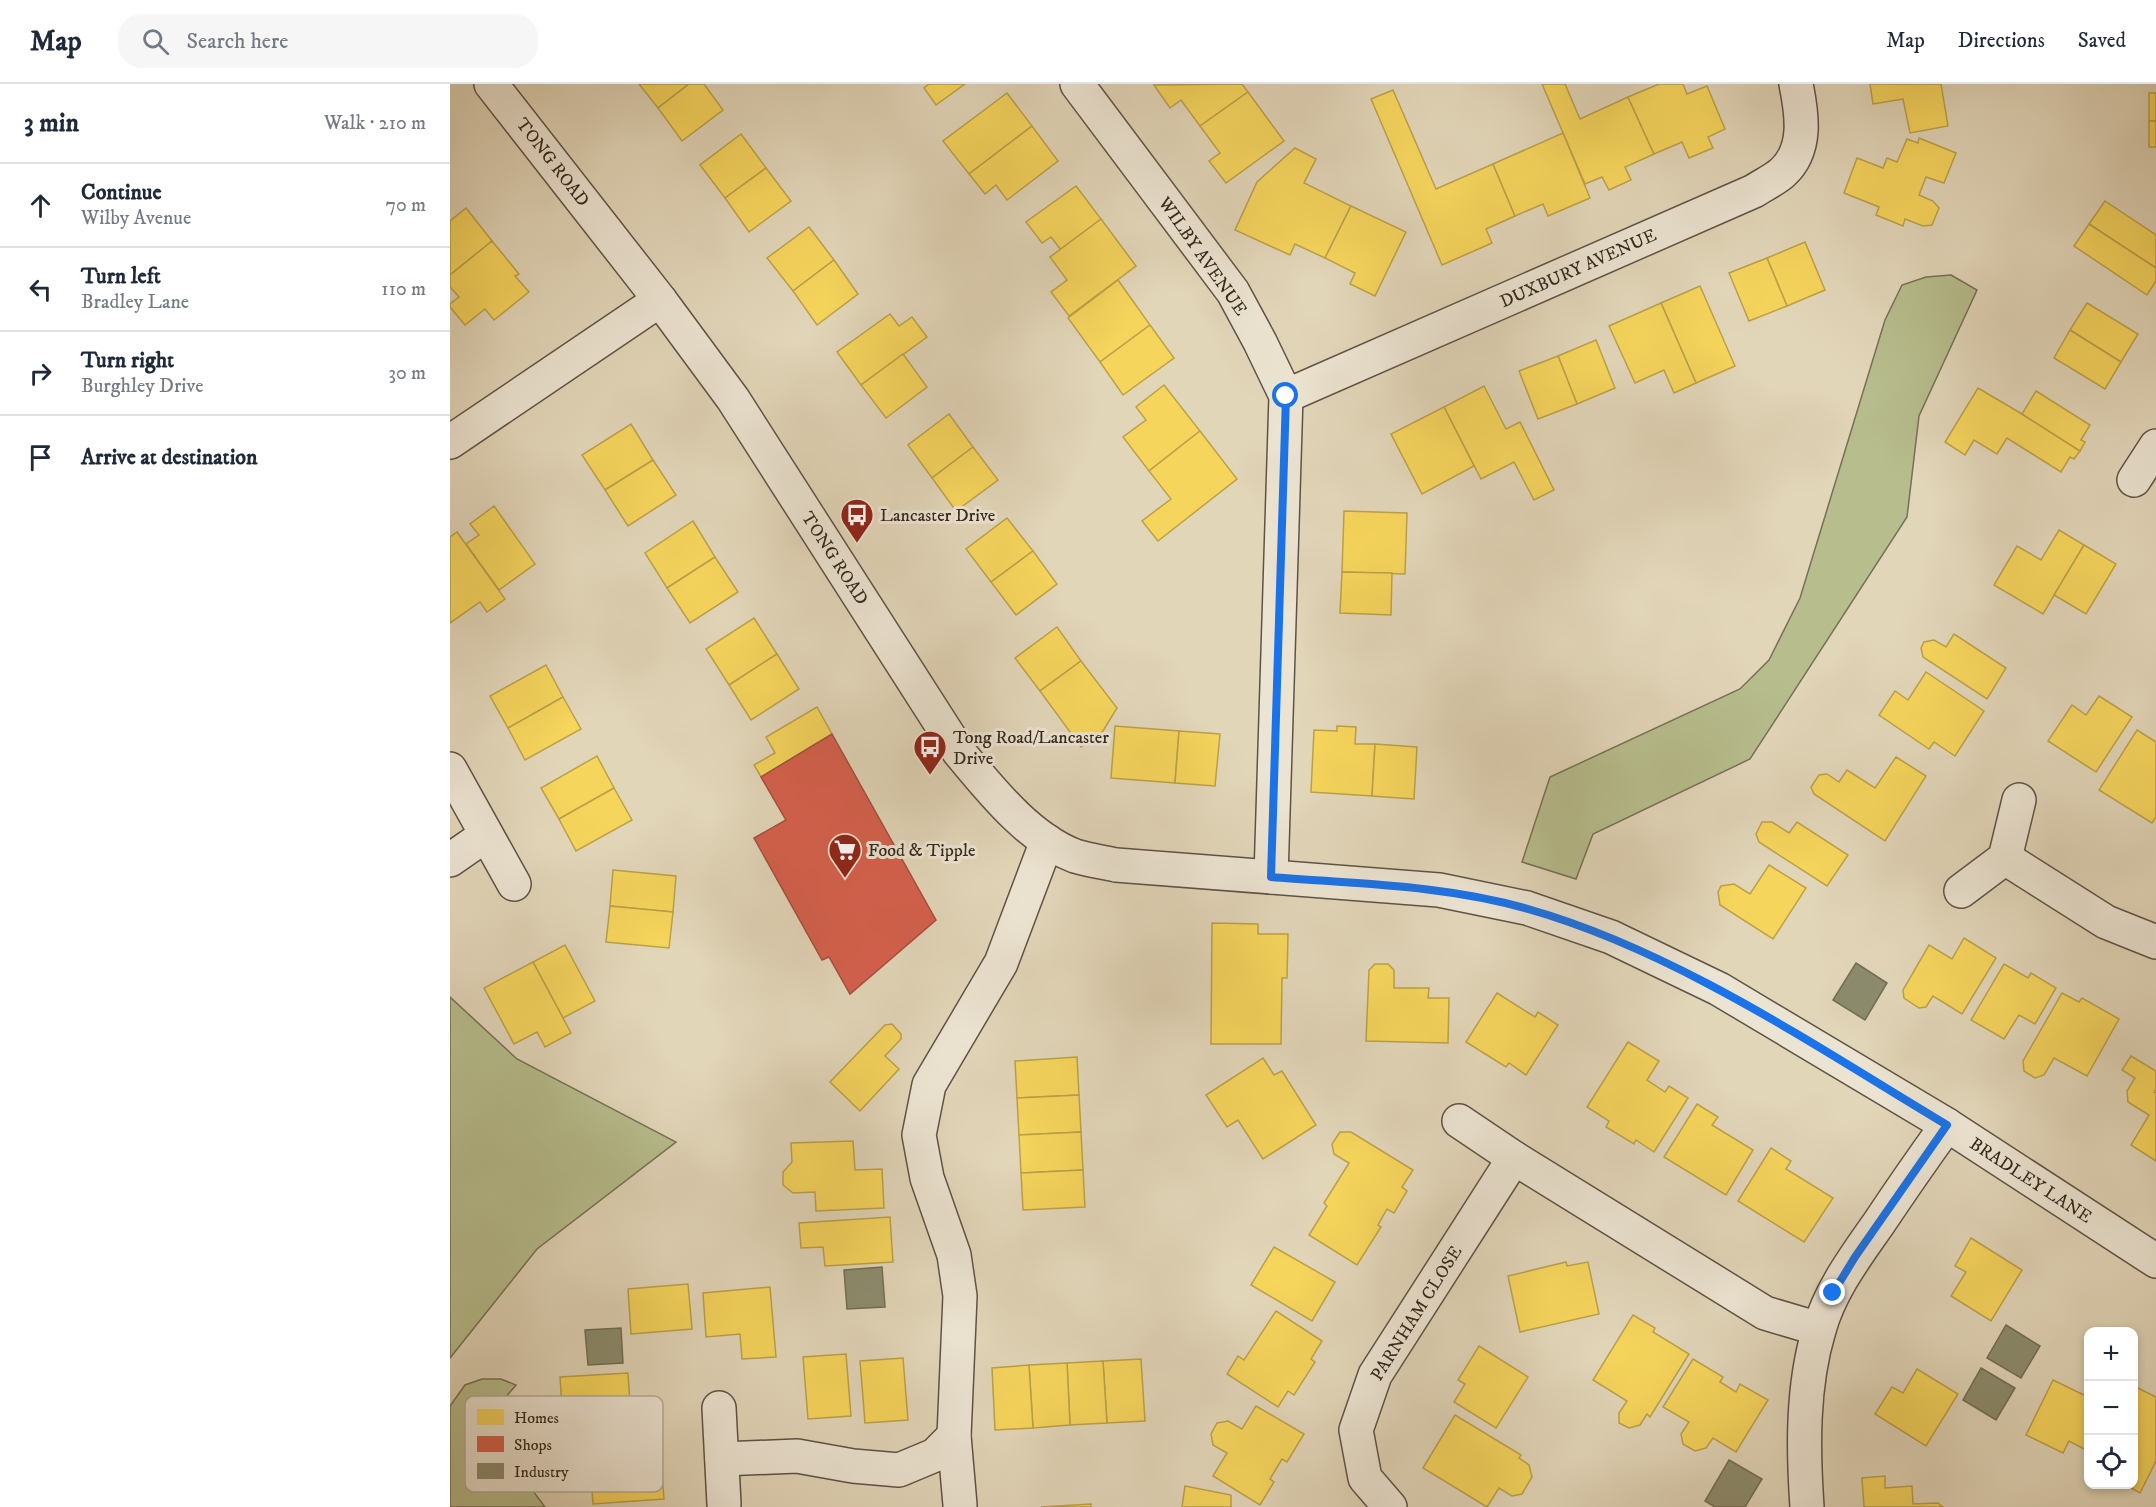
<!DOCTYPE html>
<html lang="en">
<head>
<meta charset="utf-8">
<style>
  :root { --surface:#fff; --page:#f6f6f7; --text:#1f2937; --muted:#747a83; --line:#e0e1e3 }
  body { margin:0; font-family:"IM FELL DW Pica",serif; background:var(--page); color:var(--text) }
  .controls { position:absolute; right:18px; bottom:18px; display:grid; overflow:hidden; border-radius:12px; box-shadow:0 3px 9px #0003 }
  .controls button { width:54px; height:54px; display:grid; place-items:center; padding:0; border:0; border-bottom:2px solid var(--line); background:var(--surface); color:var(--text); font:30px sans-serif }
  .stop { position:absolute; width:18px; height:18px; margin:-14px; border:4px solid #1a73e8; border-radius:50%; background:#fff }
  .stop.end { background:#1a73e8; border-color:#fff; box-shadow:0 2px 6px #0008 }
  .list { margin:0; padding:0; list-style:none }
  h2 { display:flex; justify-content:space-between; align-items:center; height:78px; margin:0; padding:0 24px; font-size:26px }
  h2 small { font-size:20px; font-weight:400; color:var(--muted) }
  .list li { display:grid; grid-template-columns:39px 1fr auto; gap:18px; align-items:center; box-sizing:border-box; height:84px; padding:0 24px; border-top:2px solid var(--line) }
  .list b { display:block; font-size:22px; white-space:nowrap }
  .list p { margin:0; font-size:20px; white-space:nowrap; color:var(--muted) }
  .list em { font-size:20px; font-style:normal; color:var(--muted) }
  .icon { flex:none; width:33px; height:33px; fill:none; stroke:currentColor; stroke-width:2; stroke-linecap:round; stroke-linejoin:round }
  .map { position:relative; flex:none; width:1706px; height:1423px; overflow:hidden }
  header { display:flex; align-items:center; gap:36px; box-sizing:border-box; height:84px; padding:0 30px; background:var(--surface); border-bottom:2px solid var(--line) }
  header strong { font-size:28px }
  nav { display:flex; gap:33px; margin-inline-start:auto; font-size:21px }
  .search { width:420px; height:54px; background:var(--page); display:flex; align-items:center; gap:15px; box-sizing:border-box; padding:0 21px; border-radius:24px; color:var(--muted); font-size:22px }
  main { display:flex }
  aside { flex:1; background:var(--surface) }
  .map>svg:first-child { display:block }
  .green { fill:#b7bd8d; stroke:#757256; stroke-width:1.5 }
  .homes { fill:#f6d55c; stroke:#bca149; stroke-width:1.5 }
  .shops { fill:#d6604d; stroke:#a54f3f; stroke-width:1.5 }
  .industry { fill:#8c8c6e; stroke:#716e56; stroke-width:1.5 }
  .lines { fill:none; stroke-linecap:round; stroke-linejoin:round }
  .minor-casing { stroke:#5f5345; stroke-width:36 }
  .tertiary-casing { stroke:#5f5345; stroke-width:36 }
  .minor { stroke:#ece4d2; stroke-width:33 }
  .tertiary { stroke:#ece4d2; stroke-width:33 }
  .route { stroke:#1a73e8; stroke-width:8 }
  .labels { text-anchor:middle; stroke-width:6; stroke-linejoin:round; paint-order:stroke }
  .street-label { font-size:18px; fill:#33271e; stroke:#ece4d2 }
  .poi-label { font-size:18px; fill:#33271e; stroke:#ece4d2; text-anchor:start }
  .key { fill:#ece4d2; stroke:#b4ab9c; stroke-width:1.5 }
  .key-label { font-size:16px; fill:#33271e }
</style>
</head>
<body>
<header>
<strong>Map</strong>
<div class="search"><svg class="icon" aria-label="search" viewBox="0 0 24 24"><circle cx="10" cy="10" r="6"/><path d="M15 15l6 6"/></svg>Search here</div>
<nav><a>Map</a><a>Directions</a><a>Saved</a></nav>
</header>
<main>
<aside>
<h2>3 min<small>Walk · 210 m</small></h2>
<ul class="list">
<li><svg class="icon" aria-label="ahead" viewBox="0 0 24 24"><path d="M12 20V5M6 11l6-6 6 6"/></svg><div><b>Continue</b><p>Wilby Avenue</p></div><em>70 m</em></li>
<li><svg class="icon" aria-label="left" viewBox="0 0 24 24"><path d="M17 20v-9H6M10 6l-5 5 5 5"/></svg><div><b>Turn left</b><p>Bradley Lane</p></div><em>110 m</em></li>
<li><svg class="icon" aria-label="right" viewBox="0 0 24 24"><path d="M7 20v-9h11M14 6l5 5-5 5"/></svg><div><b>Turn right</b><p>Burghley Drive</p></div><em>30 m</em></li>
<li><svg class="icon" aria-label="arrive" viewBox="0 0 24 24"><path d="M6 21V4h12l-3 4 3 4H6"/></svg><div><b>Arrive at destination</b></div></li>
</ul>
</aside>
<div class="map">
<svg width="1706" height="1423" viewBox="0 0 1706 1423">
  <rect width="100%" height="100%" fill="#e2d6b9"/>
  <filter id="stains"><feTurbulence type="fractalNoise" baseFrequency=".00333" numOctaves="4"/><feColorMatrix values="0 0 0 0 .2 0 0 0 0 .09 0 0 0 0 .02 0 0 0 .5 -.17"/></filter>
  <radialGradient id="worn" r=".72"><stop offset=".6" stop-color="#630" stop-opacity="0"/><stop offset="1" stop-color="#630" stop-opacity=".3"/></radialGradient>
  <g class="green">
    <path d="M1501 191 1527 206 1469 332 1457 433 1300 675 1143 750 1126 795 1072 778 1100 693 1290 605 1319 576 1350 514 1435 236 1452 201 1476 193Z"/>
    <path d="M0 913 67 975 226 1058 87 1165 0 1274Z"/>
    <path d="M32 1295H51L66 1301 33 1340 95 1423H0V1322L15 1301Z"/>
  </g>
  <g class="homes">
    <path d="M189 0H239L208 24Z"/>
    <path d="M239 0H254L273 26 232 57 208 24Z"/>
    <path d="M479 0H515L486 21 474 4Z"/>
    <path d="M792 0 798 8 750 42 731 16 720 24 704 1Z"/>
    <path d="M1092 0H1115L1130 35 1178 13 1204 70 1175 83 1181 96 1159 106 1152 93 1135 100Z"/>
    <path d="M1209 0H1233L1237 10 1257 2 1275 45 1258 53 1263 64 1239 74 1232 58 1204 70 1178 13Z"/>
    <path d="M1420 0H1491L1498 42 1460 49 1453 15 1423 20Z"/>
    <path d="M943 6 986 105 1043 80 1065 132 1036 145 1042 159 992 181 921 15Z"/>
    <path d="M798 8 834 57 776 99 759 77 770 69 750 42Z"/>
    <path d="M557 9 582 42 519 90 493 57Z"/>
    <rect x="1699" y="9" width="7" height="28"/>
    <rect x="1699" y="37" width="7" height="26"/>
    <path d="M582 42 608 77 557 116 546 101 535 110 519 90Z"/>
    <path d="M1113 49 1140 114 1098 132 1093 120 1065 132 1043 80Z"/>
    <path d="M291 50 316 84 275 114 250 81Z"/>
    <path d="M1469 54 1506 69 1494 99 1476 93 1469 111 1483 117 1489 124 1482 141 1473 142 1455 135 1453 142 1426 131 1429 123 1394 109 1407 74 1433 84 1437 74 1447 78 1457 55 1468 59Z"/>
    <path d="M845 64 866 75 854 99 901 122 875 174 845 160 840 171 785 146 807 98Z"/>
    <path d="M316 84 341 117 299 148 275 114Z"/>
    <path d="M626 102 651 135 611 166 601 153 592 159 576 138Z"/>
    <path d="M1655 117 1706 151V184L1639 140Z"/>
    <path d="M901 122 956 148 925 212 900 200 905 189 875 174Z"/>
    <path d="M16 124 42 157 0 191V137Z"/>
    <path d="M651 135 686 182 619 232 601 208 617 196 600 173Z"/>
    <path d="M1639 140 1706 184V197L1697 211 1624 162Z"/>
    <path d="M359 143 384 176 343 207 317 174Z"/>
    <path d="M42 157 69 190 65 192 79 208 44 236 35 225 15 241 0 223V220L9 213 0 203V191Z"/>
    <path d="M1355 158 1375 206 1337 222 1317 174Z"/>
    <path d="M1317 174 1337 222 1299 237 1279 189Z"/>
    <path d="M384 176 408 210 367 241 343 207Z"/>
    <path d="M668 196 700 241 650 278 618 234Z"/>
    <path d="M1250 202 1285 282 1246 299 1211 219Z"/>
    <path d="M1211 219 1246 299 1224 309 1214 286 1185 299 1159 242Z"/>
    <path d="M1637 219 1688 250 1671 278 1620 246Z"/>
    <path d="M440 230 449 242 462 233 477 253 411 301 387 268Z"/>
    <path d="M700 241 724 274 673 311 650 278Z"/>
    <path d="M1620 246 1671 278 1655 305 1604 274Z"/>
    <path d="M1146 256 1165 304 1127 320 1108 272Z"/>
    <path d="M453 270 477 303 436 334 411 301Z"/>
    <path d="M1108 272 1127 320 1088 335 1069 287Z"/>
    <path d="M714 301 750 347 699 387 673 353 696 336 686 323Z"/>
    <path d="M1034 302 1056 345 1070 338 1104 406 1084 416 1064 378 1031 395 994 323Z"/>
    <path d="M1528 304 1572 330 1630 367 1624 375 1620 373 1611 388 1557 354 1547 370 1524 356 1515 371 1495 358Z"/>
    <path d="M1586 307 1640 341 1631 356 1635 358 1630 367 1572 330Z"/>
    <path d="M994 323 1024 382 972 410 941 350Z"/>
    <path d="M499 330 523 363 482 394 458 361Z"/>
    <path d="M181 340 203 376 155 406 132 371Z"/>
    <path d="M750 347 787 395 708 457 692 437 721 415 699 387Z"/>
    <path d="M523 363 548 396 506 427 482 394Z"/>
    <path d="M203 376 226 411 178 442 155 406Z"/>
    <path d="M44 422 85 480 49 506 16 460 29 451 20 440Z"/>
    <path d="M894 427 957 429 955 490 892 488Z"/>
    <path d="M557 434 583 467 541 498 516 465Z"/>
    <path d="M243 437 265 473 217 504 195 469Z"/>
    <path d="M1609 446 1634 461 1593 530 1544 501 1567 462 1591 476Z"/>
    <path d="M7 448 55 515 37 528 30 518 0 539V453Z"/>
    <path d="M1634 461 1666 480 1636 530 1604 511Z"/>
    <path d="M583 467 607 500 566 531 541 498Z"/>
    <path d="M265 473 288 508 240 539 217 504Z"/>
    <path d="M892 488 942 489 941 531 890 529Z"/>
    <path d="M304 534 327 570 279 601 256 565Z"/>
    <path d="M607 543 631 577 590 607 565 574Z"/>
    <path d="M1504 550 1556 584 1537 615 1473 573 1471 564 1474 558 1484 556 1496 563Z"/>
    <path d="M327 570 349 605 301 636 279 601Z"/>
    <path d="M631 577 667 624 653 647 631 663 590 607Z"/>
    <path d="M96 581 113 613 58 644 40 612Z"/>
    <path d="M1476 588 1534 627 1505 672 1484 658 1479 665 1429 631 1445 607 1458 616Z"/>
    <path d="M1649 612 1682 633 1646 688 1598 657 1622 621 1636 631Z"/>
    <path d="M113 613 131 645 75 676 58 644Z"/>
    <path d="M367 623 382 650 311 693 304 681 325 669 316 653Z"/>
    <path d="M665 642 729 647 725 699 661 694Z"/>
    <path d="M887 642 906 643 905 660H925L922 712 861 708 864 646 887 647Z"/>
    <path d="M1687 646 1706 658V733L1702 739 1649 706Z"/>
    <path d="M729 647 770 650 765 702 725 699Z"/>
    <path d="M925 660 967 663 964 715 922 712Z"/>
    <path d="M147 672 164 704 109 735 91 704Z"/>
    <path d="M1446 673 1476 692 1435 757 1364 710 1361 703 1369 691 1377 690 1389 698 1397 686 1425 704Z"/>
    <path d="M164 704 182 736 126 767 109 735Z"/>
    <path d="M1312 738H1322L1339 749 1347 738 1398 771 1377 802 1309 758 1306 750Z"/>
    <path d="M1319 781 1356 804 1323 855 1270 821 1268 808 1271 802 1284 800 1300 810Z"/>
    <path d="M163 786 226 792 223 828 160 822Z"/>
    <path d="M160 822 223 828 219 864 156 858Z"/>
    <path d="M762 839 808 840V850H838L837 894H832L831 960H761Z"/>
    <path d="M1514 854 1546 874 1512 930 1483 912 1476 923 1469 924 1454 914 1453 906 1479 861 1502 875Z"/>
    <path d="M115 861 145 917 113 934 83 878Z"/>
    <path d="M83 878 121 949 95 963 87 948 64 960 34 904Z"/>
    <path d="M925 880H938L944 886V904H979L978 914H999L998 959 916 957 919 886Z"/>
    <path d="M1554 880 1578 894 1581 889 1606 904 1585 940 1569 931 1554 955 1521 936Z"/>
    <path d="M1047 909 1085 933 1088 928 1108 941 1076 991 1059 979 1056 983 1016 958Z"/>
    <path d="M1612 909 1629 918 1632 914 1669 935 1637 992 1604 974 1594 991 1585 994 1574 987 1573 977Z"/>
    <path d="M442 940 451 950V955L435 972 449 985 410 1027 380 998 435 941Z"/>
    <path d="M1178 958 1209 977 1197 996 1215 1008 1219 1002 1238 1014 1204 1068 1186 1056 1184 1060 1156 1043 1159 1037 1137 1023Z"/>
    <path d="M1681 972 1706 987V1005L1704 1008 1706 1009V1077L1681 1061 1699 1031 1678 1018 1677 1007 1685 994 1672 986Z"/>
    <path d="M627 973 629 1011 567 1014 565 977Z"/>
    <path d="M813 974 824 991 832 987 866 1041 813 1075 788 1036 777 1043 756 1011Z"/>
    <path d="M629 1011 631 1048 569 1051 567 1014Z"/>
    <path d="M1247 1020 1268 1033 1262 1041 1303 1066 1276 1111 1214 1073Z"/>
    <path d="M631 1048 633 1086 571 1089 569 1051Z"/>
    <path d="M890 1048H901L963 1086 952 1103 957 1107 944 1129 937 1125 928 1141 931 1143 907 1181 859 1151 877 1122 874 1119 899 1079 884 1070 882 1060Z"/>
    <path d="M403 1057 405 1086 432 1085 434 1124 366 1127 365 1108 343 1109 333 1101V1088L342 1078 341 1059Z"/>
    <path d="M1321 1064 1341 1077 1336 1085 1383 1114 1354 1158 1288 1117Z"/>
    <path d="M633 1086 635 1123 573 1126 571 1089Z"/>
    <path d="M440 1133 443 1178 375 1182 373 1163 351 1164 349 1139Z"/>
    <path d="M1521 1154 1572 1186 1541 1237 1501 1212 1516 1188 1505 1182Z"/>
    <path d="M824 1163 885 1198 862 1237 801 1201Z"/>
    <path d="M1116 1178 1117 1182 1138 1178 1149 1230 1070 1248 1058 1192Z"/>
    <path d="M238 1200 242 1245 181 1250 178 1205Z"/>
    <path d="M320 1203 326 1273 292 1275 290 1250 256 1253 253 1209Z"/>
    <path d="M826 1227 872 1257 861 1275 865 1278 844 1311 838 1307 828 1323 777 1290 788 1272 794 1276Z"/>
    <path d="M1183 1231 1205 1244 1203 1248 1239 1270 1200 1333 1197 1330 1190 1341 1179 1344 1169 1339V1329L1177 1317 1143 1296Z"/>
    <path d="M1029 1262 1078 1293 1046 1344 1004 1318 1015 1300 1008 1296Z"/>
    <path d="M396 1270 401 1332 358 1335 353 1273Z"/>
    <path d="M453 1274 458 1336 415 1339 410 1277Z"/>
    <path d="M691 1275 695 1337 657 1339 653 1277Z"/>
    <path d="M1243 1275 1273 1293 1270 1298 1286 1308 1290 1300 1318 1316 1286 1368 1263 1354 1256 1364 1245 1367 1233 1360 1231 1350 1239 1338 1213 1323Z"/>
    <path d="M653 1277 657 1339 620 1341 617 1279Z"/>
    <path d="M617 1279 620 1341 583 1344 579 1281Z"/>
    <path d="M579 1281 583 1344 545 1346 542 1284Z"/>
    <path d="M1467 1285 1508 1310 1476 1362 1425 1330 1442 1303 1453 1309Z"/>
    <path d="M178 1289 181 1334 113 1338 110 1293Z"/>
    <path d="M1603 1296 1638 1313V1361L1636 1366 1619 1357 1613 1369 1576 1351Z"/>
    <path d="M1684 1302 1706 1313V1377L1690 1409 1674 1400H1684Z"/>
    <path d="M806 1322 854 1350 837 1378 832 1375 820 1395 824 1398 810 1421 763 1392 777 1369 763 1361 761 1350 767 1339 778 1337 792 1345Z"/>
    <path d="M1005 1331 1071 1371 1069 1374 1079 1381 1082 1393 1072 1410 1062 1412 1049 1404 1037 1423 973 1384Z"/>
    <path d="M182 1348 184 1379 211 1377 214 1415 143 1420 138 1351Z"/>
    <path d="M1435 1392V1404L1462 1402 1463 1420 1488 1419 1493 1423H1414L1412 1394Z"/>
    <path d="M735 1402 781 1411V1423H732Z"/>
    <path d="M641 1420V1423H591Z"/>
  </g>
  <path class="shops" d="M382 650 486 836 400 910 379 873 372 876 304 754 336 736 311 693Z"/>
  <g class="industry">
    <path d="M1406 879 1437 899 1415 936 1383 916Z"/>
    <path d="M432 1183 435 1223 397 1225 394 1186Z"/>
    <path d="M1556 1241 1590 1262 1571 1294 1537 1274Z"/>
    <path d="M171 1244 173 1279 138 1281 135 1246Z"/>
    <path d="M1531 1284 1565 1304 1546 1336 1513 1316Z"/>
    <path d="M1279 1376 1312 1395 1295 1423H1265L1255 1417Z"/>
  </g>
  <g class="lines">
    <g class="minor-casing">
      <g id="minor">
        <path d="M627 0 783 208 810 258 836 312 821 793"/>
        <path d="M836 312 1304 107C1313 101 1324 96 1332 89 1358 66 1352 30 1346 0"/>
        <path d="M0 358 210 216"/>
        <path d="M1684 396 1706 362"/>
        <path d="M0 685 64 800"/>
        <path d="M1555 774 1656 838 1706 858"/>
        <path d="M0 776 36 751"/>
        <path d="M1511 807 1555 774 1569 716"/>
        <path d="M1009 1037 1064 1074 1315 1229 1369 1245"/>
        <path d="M269 1324 274 1420"/>
        <path d="M272 1375 347 1372 403 1382 449 1386 485 1371 504 1352"/>
        <path d="M510 1421 504 1352 510 1212 504 1171 477 1094 469 1051 479 1001 551 879 597 757"/>
        <path d="M940 1423 915 1394 906 1346 925 1291 1064 1074"/>
        <path d="M1357 1423C1353 1365 1352 1302 1369 1246 1380 1206 1406 1172 1429 1139 1451 1106 1474 1073 1497 1041"/>
      </g>
    </g>
    <g class="tertiary-casing">
      <path id="tertiary" d="M41 0 210 216 283 315 509 668C540 705 578 754 625 772 638 776 652 778 666 781L989 806 1077 824 1161 853 1269 905 1497 1041 1706 1177"/>
    </g>
    <use href="#minor" class="minor"/>
    <use href="#tertiary" class="tertiary"/>
  </g>
  <g class="lines">
    <path class="route" d="M836 312 821 793C907 800 995 801 1078 825 1226 867 1365 962 1497 1041L1405 1173 1383 1209"/>
  </g>
  <defs>
    <g id="bus-pin" transform="scale(1.725)"><path d="M0 17L-7.5 6A9.5 9.5 0 1 1 7.5 6Z" fill="#8f2418" stroke="#ece4d2"/><path d="M-5-6H5V4H4V6H2V4H-2V6H-4V4H-5ZM-3.5-4V0h7V-4ZM-3.5 1.2v1.5H-2V1.2ZM2 1.2v1.5H3.5V1.2Z" fill="#fff"/></g>
    <g id="supermarket-pin" transform="scale(1.725)"><path d="M0 17L-7.5 6A9.5 9.5 0 1 1 7.5 6Z" fill="#8f2418" stroke="#ece4d2"/><path d="M-6-5.5h2.5l.6 2H6L4.5 2H-2.5L-4.4-4H-6ZM-1.5 3.2a1.3 1.3 0 1 0 .1 0ZM3 3.2a1.3 1.3 0 1 0 .1 0Z" fill="#fff"/></g>
  </defs>
  <g fill-rule="evenodd">
    <use href="#bus-pin" x="407" y="431"/>
    <use href="#bus-pin" x="480" y="663"/>
    <use href="#supermarket-pin" x="395" y="766"/>
  </g>
  <g class="labels">
    <g class="street-label">
      <text transform="translate(103 78) rotate(52)" y="6">TONG ROAD</text>
      <text transform="translate(753 172) rotate(55)" y="6">WILBY AVENUE</text>
      <text transform="translate(1128 184) rotate(-24)" y="6">DUXBURY AVENUE</text>
      <text transform="translate(385 474) rotate(57)" y="6">TONG ROAD</text>
      <text transform="translate(1581 1096) rotate(33)" y="6">BRADLEY LANE</text>
      <text transform="translate(966 1229) rotate(-58)" y="6">PARNHAM CLOSE</text>
    </g>
    <g class="poi-label">
      <text x="430" y="437">Lancaster Drive</text>
      <text x="503" y="659">Tong Road/Lancaster<tspan x="503" dy="21">Drive</tspan></text>
      <text x="418" y="772">Food &amp; Tipple</text>
    </g>
  </g>
  <rect x="15" y="1312" width="198" height="96" rx="9" class="key"/>
  <rect x="27" y="1325" width="27" height="16" fill="#f6d55c"/>
  <rect x="27" y="1352" width="27" height="16" fill="#d6604d"/>
  <rect x="27" y="1379" width="27" height="16" fill="#8c8c6e"/>
  <g class="key-label">
    <text x="64" y="1339">Homes</text>
    <text x="64" y="1366">Shops</text>
    <text x="64" y="1393">Industry</text>
  </g>
  <rect width="100%" height="100%" filter="url(#stains)"/>
  <rect width="100%" height="100%" fill="url(#worn)"/>
</svg>
<div class="controls">
<button>+</button>
<button>−</button>
<button><svg class="icon" aria-label="locate" viewBox="0 0 24 24"><circle cx="12" cy="12" r="6"/><path d="M12 2v4M12 18v4M2 12h4M18 12h4"/></svg></button>
</div>
<div class="stop" style="left:836px;top:312px"></div>
<div class="stop end" style="left:1383px;top:1209px"></div>
</div>
</main>
</body>
</html>
